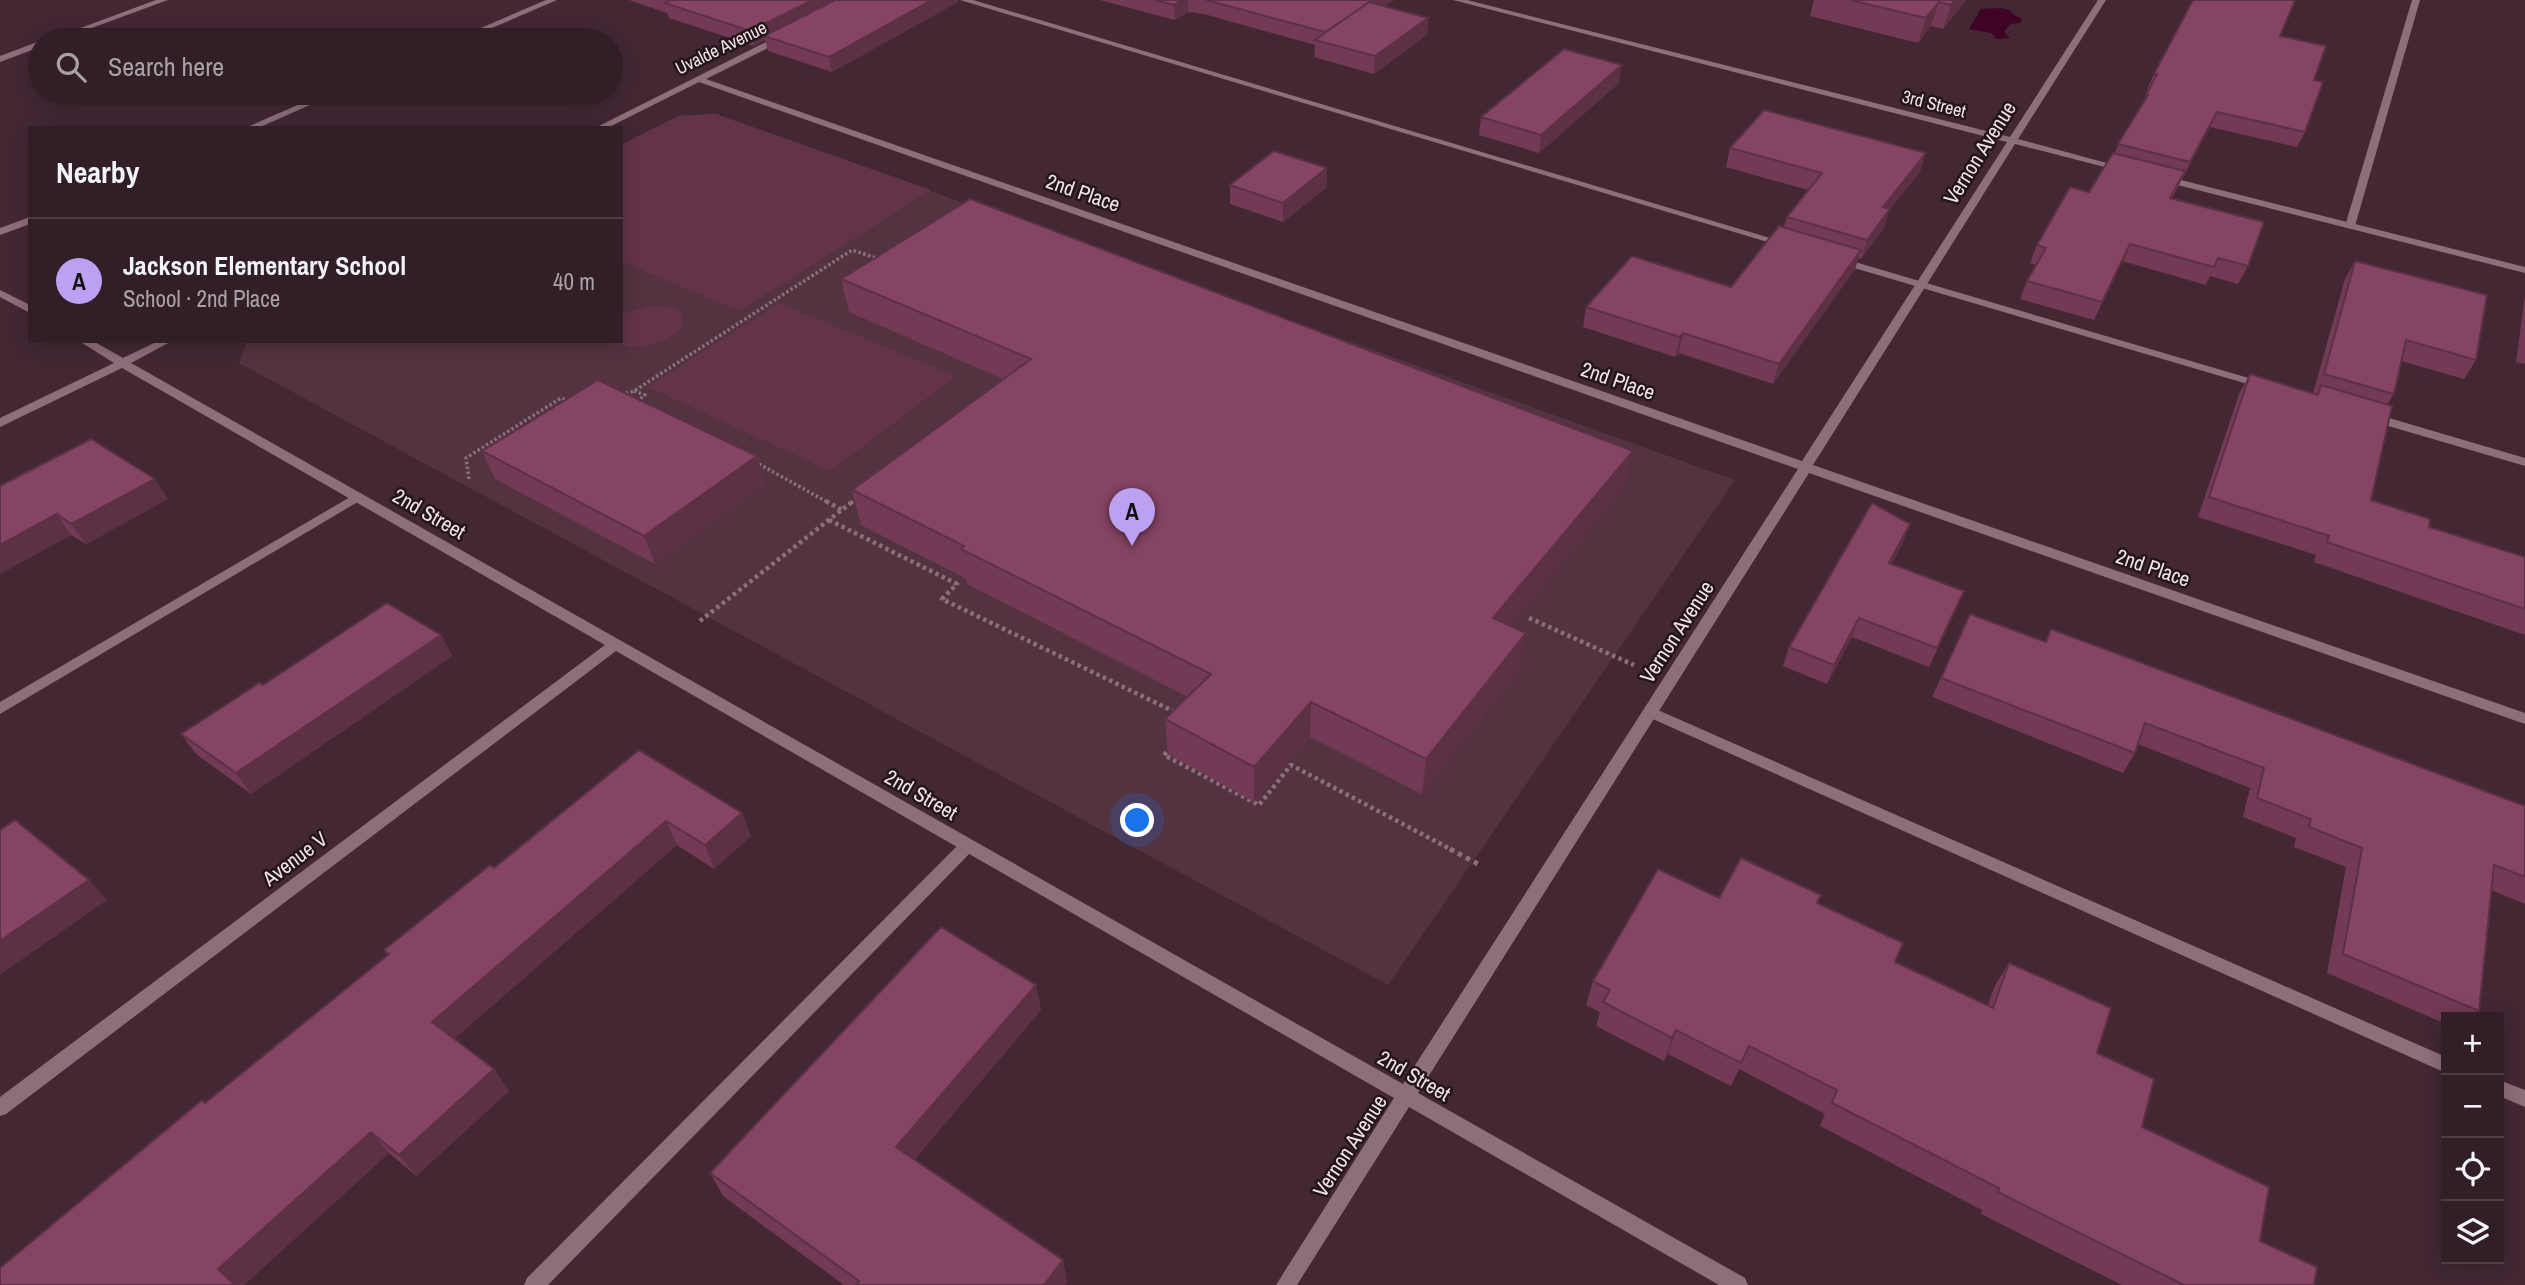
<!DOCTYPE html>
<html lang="en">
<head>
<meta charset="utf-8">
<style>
  :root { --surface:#321e27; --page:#3d2b33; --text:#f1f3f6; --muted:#a8a2a7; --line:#4d3c44; --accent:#bca0f2 }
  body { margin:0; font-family:"Archivo Narrow",sans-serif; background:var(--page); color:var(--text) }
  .controls { position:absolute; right:21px; bottom:21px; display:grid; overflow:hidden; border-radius:0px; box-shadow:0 4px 18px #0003 }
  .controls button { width:63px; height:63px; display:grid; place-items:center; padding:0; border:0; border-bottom:2px solid var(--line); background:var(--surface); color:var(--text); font:35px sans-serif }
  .you { position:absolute; left:1138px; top:821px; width:24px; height:24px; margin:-18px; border:5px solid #fff; border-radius:50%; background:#1a73e8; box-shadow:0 0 0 10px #1a73e833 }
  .badge { display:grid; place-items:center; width:46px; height:46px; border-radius:50%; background:var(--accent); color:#111; font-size:23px; font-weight:700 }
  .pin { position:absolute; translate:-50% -58px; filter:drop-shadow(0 2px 4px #0008) }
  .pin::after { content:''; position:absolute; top:37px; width:24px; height:21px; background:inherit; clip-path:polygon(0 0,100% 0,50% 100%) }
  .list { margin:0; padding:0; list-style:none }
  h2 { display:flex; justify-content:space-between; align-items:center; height:91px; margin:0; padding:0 28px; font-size:30px }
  h2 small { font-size:23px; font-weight:400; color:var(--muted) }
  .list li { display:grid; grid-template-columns:46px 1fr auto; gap:21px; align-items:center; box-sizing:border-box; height:126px; padding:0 28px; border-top:2px solid var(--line) }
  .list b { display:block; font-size:26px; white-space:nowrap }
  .list p { margin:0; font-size:23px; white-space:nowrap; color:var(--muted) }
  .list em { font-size:23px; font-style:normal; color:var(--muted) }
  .icon { flex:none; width:38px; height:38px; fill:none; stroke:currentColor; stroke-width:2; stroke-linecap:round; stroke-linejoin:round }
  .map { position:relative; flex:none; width:2525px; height:1285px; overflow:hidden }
  .search { position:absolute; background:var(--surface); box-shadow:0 4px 18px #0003; left:28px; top:28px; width:595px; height:77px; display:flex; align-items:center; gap:18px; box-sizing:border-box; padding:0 24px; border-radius:38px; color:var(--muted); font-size:26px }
  .panel { position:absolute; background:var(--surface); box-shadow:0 4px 18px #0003; left:28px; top:126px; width:595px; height:217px; border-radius:0px }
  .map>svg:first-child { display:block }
  .built { fill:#543341 }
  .green { fill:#633349 }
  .water { fill:#3f0425 }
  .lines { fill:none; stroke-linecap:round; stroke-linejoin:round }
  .path-far2 { stroke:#89717b; stroke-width:3.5; stroke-dasharray:2.5 2.5; stroke-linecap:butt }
  .path-far1 { stroke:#89717b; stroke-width:4.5; stroke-dasharray:3.5 3.5; stroke-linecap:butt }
  .path { stroke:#89717b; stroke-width:5; stroke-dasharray:4.5 4.5; stroke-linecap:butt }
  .service { fill:#8d6e7b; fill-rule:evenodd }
  .minor { fill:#8d6e7b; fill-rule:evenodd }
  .tertiary { fill:#8d6e7b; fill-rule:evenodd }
  .wall { fill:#723a54 }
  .shaded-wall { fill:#5c3045 }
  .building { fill:#844462; stroke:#5c3045; stroke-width:2 }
  .labels { text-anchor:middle; stroke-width:5; stroke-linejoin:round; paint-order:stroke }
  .far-street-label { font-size:18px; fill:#f3e1e8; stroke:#22161b }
  .street-label { font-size:21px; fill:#f3e1e8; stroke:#22161b }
</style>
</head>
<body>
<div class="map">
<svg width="2525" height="1285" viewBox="0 0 2525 1285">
  <rect width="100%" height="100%" fill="#432834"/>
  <path class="built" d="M716 114 1735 480 1388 985 239 363 247 341H621V145L678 116Z"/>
  <g class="green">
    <path d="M716 114 931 190 739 311 621 261V145L678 116Z"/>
    <path d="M779 303 956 376 830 471 648 387Z"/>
    <path d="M653 305 673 308 681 312 683 326C667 345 636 353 614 341H621V314Z"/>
  </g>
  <path class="water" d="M2001 8 2012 11 2011 13 2022 19 2020 23 2010 24 2004 32 2010 38 1997 39 1991 33 1969 29 1981 9Z"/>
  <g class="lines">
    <g class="path-far2">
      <path d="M634 391 645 395 636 402"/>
      <path d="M621 395 634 391 852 250 879 259"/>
      <path d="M759 464 829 503"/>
      <path d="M469 479 466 458 561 398 570 402"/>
      <path d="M851 503 860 496"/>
    </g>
    <g class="path-far1">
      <path d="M826 501 842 510"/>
      <path d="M829 520 957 584 942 599 1179 714"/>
      <path d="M1529 618 1634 665"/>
      <path d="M700 621 853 501"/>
      <path d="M1171 747 1164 755 1259 805 1291 765 1454 851"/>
    </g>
    <path class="path" d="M1450 849 1478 864"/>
    <g class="service">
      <path d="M546 0H557L464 40H453Z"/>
      <path d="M960 0H973L1790 244 1789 246H1781Z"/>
      <path d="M2412 0H2420L2355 226 2346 228 2345 226Z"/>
      <path d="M325 93H337L258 128H245Z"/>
      <path d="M30 217V224L0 235V228Z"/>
      <path d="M1838 257 2269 384 2271 386 2265 390 2261 388 1834 262V258Z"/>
      <path d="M2372 413 2525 458V466L2368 420V414Z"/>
      <path d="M357 493 361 494 363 497 361 500 0 714V702Z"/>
      <path d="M1651 707 2446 1057V1073L1646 716 1644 712 1646 708Z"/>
      <path d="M967 840 973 842 975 846 973 850 548 1285H524L527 1278 961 842Z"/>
      <path d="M2499 1080 2525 1090V1107L2499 1096Z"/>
    </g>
    <g class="minor">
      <path d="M1453 0H1467L2010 137 2098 0H2106L2018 139 2129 169 2124 172 2015 144 1813 465 2525 713V724L1809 473 1418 1093 1745 1278 1748 1285H1719L1409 1107 1297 1285H1276L1394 1098 616 651 6 1114 0 1116V1097L605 645 122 368 0 427V418L114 363 79 341H93L123 358 158 341H172L131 363 1403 1084 1798 469 699 82 607 128H595L780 35H786V39L706 79 1802 461 2007 142Z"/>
      <path d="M2161 175 2525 267V273L2158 180V176Z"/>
      <path d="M0 290 30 305V313L0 297Z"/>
    </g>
    <g class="tertiary">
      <path d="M156 0H168L59 40H48Z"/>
      <path d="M40 41V47L0 62V56Z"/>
    </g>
  </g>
  <g class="wall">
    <path d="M629 0H958V2L832 72 768 51 765 40 754 46 669 18 667 13Z"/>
    <path d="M1100 0H1394L1385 6 1428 18 1427 35 1374 74 1314 57 1315 45 1204 14 1188 12 1175 20Z"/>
    <path d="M1814 0H1966L1943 29 1931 26 1918 43 1810 16Z"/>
    <path d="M2280 36 2314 80 2305 132 2297 147 2210 127 2172 198 2248 266 2238 284 2210 276 2206 285 2122 261 2094 320 2020 299 2027 281 2036 265 2030 263 2037 245 2089 192 2115 153 2118 144 2139 110 2149 89H2147L2154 74Z"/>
    <path d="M1619 83 1539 153 1479 135 1481 117Z"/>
    <path d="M1730 148 1920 172 1889 210 1884 228 1861 259 1858 258 1855 269 1773 384 1679 353 1675 357 1583 327 1586 307 1731 287 1784 227 1787 217 1808 190 1726 167Z"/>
    <path d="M1230 185 1327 187 1283 222 1230 204Z"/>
    <path d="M2355 261 2476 360 2464 379 2401 361 2394 394 2387 405 2371 500 2429 527 2525 557V635L2314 562 2316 555 2198 517 2239 394 2250 374 2313 393 2345 279Z"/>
    <path d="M841 279 1625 486 1510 626 1520 669 1422 794 1310 737 1254 802 1168 754 1165 719 1188 697 967 584V579L861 525 852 490 1003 379 849 312Z"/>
    <path d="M2525 295V364L2516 362Z"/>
    <path d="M482 451 757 456 766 484 655 564 495 479Z"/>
    <path d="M0 486 168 499 86 544 71 535 0 574Z"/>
    <path d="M1903 543 1891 564 1956 610 1929 667 1852 637 1827 684 1783 666 1789 647Z"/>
    <path d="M1970 614 2045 642 2051 629 2525 806V904L2491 890 2479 1011 2472 1017H2446V1024L2327 973 2346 867 2294 847 2296 838 2243 817 2250 788 2138 744 2135 753 2123 773 1932 697Z"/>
    <path d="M441 635 452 656 251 794 196 754 181 734 263 685Z"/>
    <path d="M639 750 742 813 751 836 714 869 677 845 454 1039 494 1069 509 1091 416 1176 389 1153 244 1285H0L205 1103 387 956 384 950 494 868Z"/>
    <path d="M1719 898 1817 903 1895 962 1988 1005 1994 987 2009 963 2097 1053 2142 1127 2260 1241 2314 1285H2122L1981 1214 1982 1210 1820 1126 1825 1114 1739 1069 1731 1086 1668 1054 1664 1061 1596 1026 1600 1012 1586 1005 1593 981Z"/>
    <path d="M1036 985 1041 1010 914 1160 1063 1260 1067 1282 1065 1285H844L723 1196 710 1173Z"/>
  </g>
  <g class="shaded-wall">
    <path d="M813 0H846L764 36 765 40 754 46 750 31Z"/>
    <path d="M932 0H958V2L832 72 829 57Z"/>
    <path d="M1182 0H1188V12L1175 20 1174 5Z"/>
    <path d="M1374 0H1394L1331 44 1326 43Z"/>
    <path d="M1955 0H1966L1943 29 1951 5Z"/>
    <path d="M1939 2 1931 26 1918 43 1926 18Z"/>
    <path d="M1428 18 1427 35 1374 74 1375 56Z"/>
    <path d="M1622 65 1619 83 1539 153 1541 135Z"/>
    <path d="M2217 112 2210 127 2183 178 2190 162Z"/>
    <path d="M1926 153 1920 172 1889 210 1884 228 1861 259 1867 240 1883 207Z"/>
    <path d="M1327 168V187L1283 222V203Z"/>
    <path d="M1861 250 1855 269 1773 384 1779 364Z"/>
    <path d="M1683 333 1679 353 1675 357 1680 337Z"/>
    <path d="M1633 451 1625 486 1488 654 1493 618Z"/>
    <path d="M757 456 766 484 655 564 644 536Z"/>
    <path d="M155 479 168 499 86 544 71 524Z"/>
    <path d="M57 514 71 535 0 574V545Z"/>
    <path d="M1910 524 1903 543 1882 582 1889 563Z"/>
    <path d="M1859 618 1852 637 1827 684 1834 665Z"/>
    <path d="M1526 633 1520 669 1422 794 1426 759Z"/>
    <path d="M441 635 452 656 251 794 236 773Z"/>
    <path d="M1311 702 1310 737 1254 802V767Z"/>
    <path d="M742 813 751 836 714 869 705 845Z"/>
    <path d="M666 821 677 845 448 1044 432 1022Z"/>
    <path d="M89 880 107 900 0 975V941Z"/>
    <path d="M1036 985 1041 1010 904 1171 896 1147Z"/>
    <path d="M1676 1030 1668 1054 1664 1061 1672 1038Z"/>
    <path d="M494 1069 509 1091 416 1176 399 1155Z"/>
    <path d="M371 1132 389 1153 244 1285H235L218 1269Z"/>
    <path d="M1063 1260 1067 1282 1065 1285H1044Z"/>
  </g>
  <g class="building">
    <path d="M670 0H813L750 31 665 3 671 0Z"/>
    <path d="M835 0H932L829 57 764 36Z"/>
    <path d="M1155 0H1182L1174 5Z"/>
    <path d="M1206 0H1374L1325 32Z"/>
    <path d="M1850 0H1955L1951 5 1939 2 1926 18Z"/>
    <path d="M2193 0H2295L2280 36 2326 46 2314 80 2323 82 2305 132 2217 112 2190 162 2118 144 2148 95H2146L2157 74H2154Z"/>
    <path d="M1369 2 1428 18 1375 56 1315 40Z"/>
    <path d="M1564 49 1622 65 1541 135 1481 117Z"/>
    <path d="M1764 110 1926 153 1883 207 1890 209 1867 240 1787 217 1822 173 1730 148Z"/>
    <path d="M1274 151 1327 168 1283 203 1230 185Z"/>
    <path d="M2113 153 2185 171 2170 198 2264 222 2248 266 2218 258 2214 267 2130 244 2102 302 2027 281 2046 248 2037 245 2070 187 2089 192Z"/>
    <path d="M970 199 1633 451 1493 618 1526 633 1426 759 1311 702 1254 767 1165 719 1211 674 961 549 964 546 852 490 1031 359 841 279Z"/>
    <path d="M1779 226 1861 250 1779 364 1683 333 1680 337 1586 307 1632 256 1731 287Z"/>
    <path d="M2355 261 2487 295 2476 360 2406 340 2394 394 2324 374Z"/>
    <path d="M2250 374 2318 395 2321 385 2392 406 2371 500 2430 519 2429 527 2525 557V609L2327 542 2329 536 2209 497Z"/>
    <path d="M598 380 757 456 644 536 482 451Z"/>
    <path d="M91 439 155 479 71 524 57 514 0 545V486Z"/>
    <path d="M1872 503 1910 524 1889 563 1964 591 1937 648 1859 618 1834 665 1789 647Z"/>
    <path d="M387 603 441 635 236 773 181 734 259 683 263 685Z"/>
    <path d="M1970 614 2046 642 2051 629 2525 806V877L2494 865 2479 1011 2343 954 2362 848 2309 827 2311 819 2257 798 2264 768 2145 723 2135 753 1941 678Z"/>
    <path d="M639 750 742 813 705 845 666 821 432 1022 494 1069 399 1155 371 1132 218 1269 235 1285H0V1268L202 1100 205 1103 389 954 384 950 490 865 494 868Z"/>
    <path d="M15 820 89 880 0 941V830Z"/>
    <path d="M1741 858 1821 895 1817 903 1903 943 1895 962 1993 1008 2009 963 2111 1008 2097 1053 2154 1079 2142 1127 2269 1187 2260 1241 2317 1267 2314 1285H2184L1998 1192 1999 1188 1832 1103 1837 1090 1749 1046 1741 1063 1676 1030 1672 1038 1603 1002 1610 990 1593 981 1658 869 1719 898Z"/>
    <path d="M941 927 1036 985 896 1147 1063 1260 1044 1285H856L859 1281 710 1173Z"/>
  </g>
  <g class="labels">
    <g class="far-street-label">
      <text transform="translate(721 48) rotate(-26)" y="6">Uvalde Avenue</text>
      <text transform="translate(1934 104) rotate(14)" y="6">3rd Street</text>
    </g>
    <g class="street-label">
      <text transform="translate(1980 153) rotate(-58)" y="7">Vernon Avenue</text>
      <text transform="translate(1083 193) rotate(19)" y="7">2nd Place</text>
      <text transform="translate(1618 381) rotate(19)" y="7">2nd Place</text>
      <text transform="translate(429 514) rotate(30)" y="7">2nd Street</text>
      <text transform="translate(2153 568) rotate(19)" y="7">2nd Place</text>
      <text transform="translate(1677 632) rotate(-57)" y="7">Vernon Avenue</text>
      <text transform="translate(921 795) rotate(30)" y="7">2nd Street</text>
      <text transform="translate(295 859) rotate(-37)" y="7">Avenue V</text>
      <text transform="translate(1414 1076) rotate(30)" y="7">2nd Street</text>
      <text transform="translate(1350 1146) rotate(-57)" y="7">Vernon Avenue</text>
    </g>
  </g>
</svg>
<div class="controls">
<button>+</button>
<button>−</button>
<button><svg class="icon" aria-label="locate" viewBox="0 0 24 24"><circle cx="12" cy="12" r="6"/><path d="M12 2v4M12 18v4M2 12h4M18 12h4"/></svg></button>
<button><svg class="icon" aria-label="layers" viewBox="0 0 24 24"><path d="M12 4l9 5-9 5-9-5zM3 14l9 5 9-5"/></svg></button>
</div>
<div class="you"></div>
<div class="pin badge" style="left:1132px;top:546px">A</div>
<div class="search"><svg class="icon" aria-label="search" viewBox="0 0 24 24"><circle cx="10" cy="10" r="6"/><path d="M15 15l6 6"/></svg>Search here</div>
<section class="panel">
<h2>Nearby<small></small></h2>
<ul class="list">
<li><span class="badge">A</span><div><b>Jackson Elementary School</b><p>School · 2nd Place</p></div><em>40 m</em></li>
</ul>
</section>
</div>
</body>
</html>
